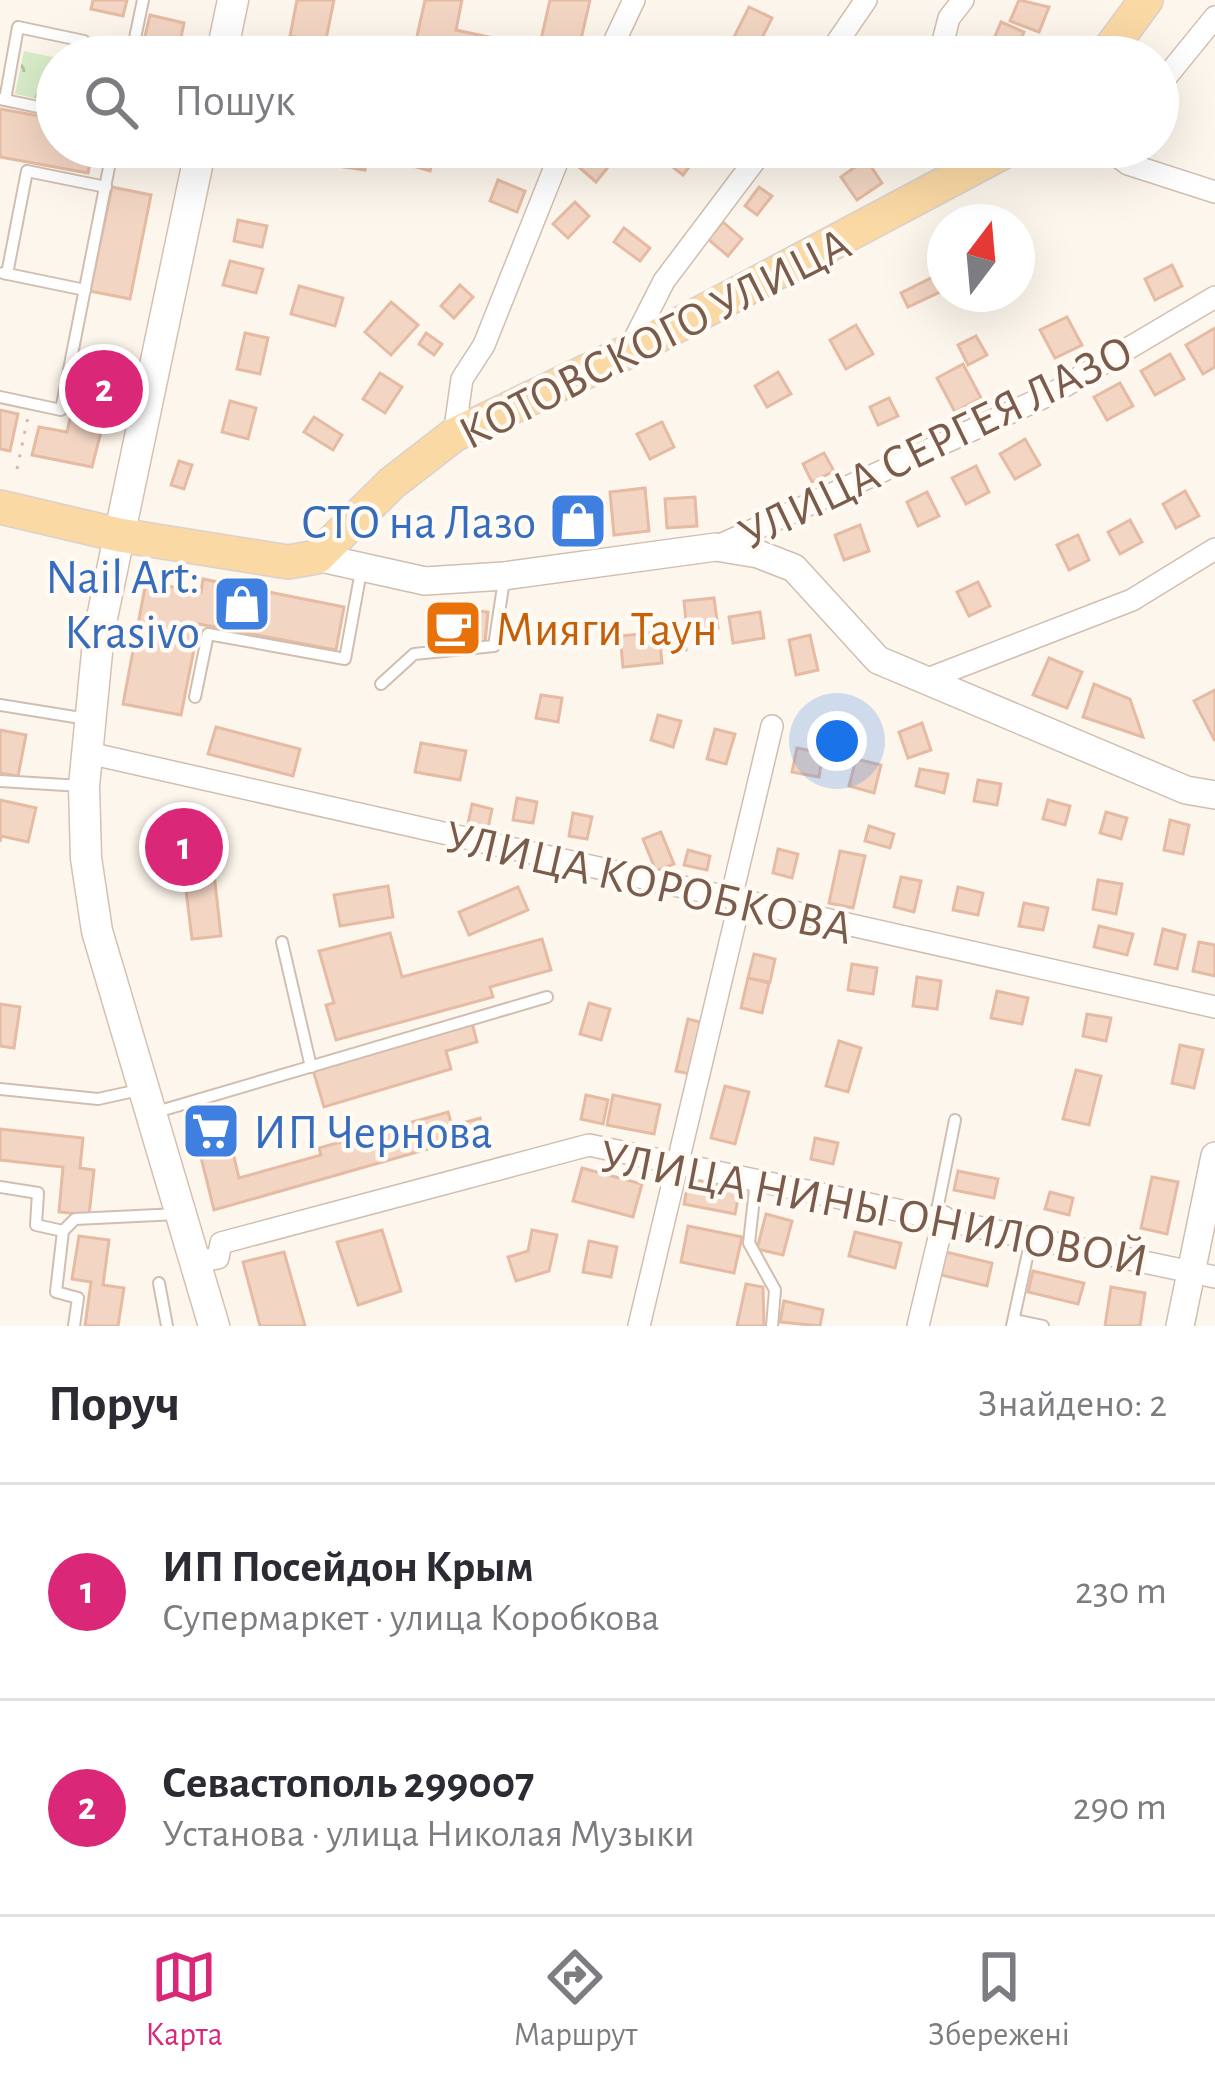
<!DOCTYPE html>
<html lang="uk">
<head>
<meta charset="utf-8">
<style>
  :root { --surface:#fff; --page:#f7f7f7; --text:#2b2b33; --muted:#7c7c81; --line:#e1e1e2; --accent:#db2777 }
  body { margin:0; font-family:"Alegreya Sans",sans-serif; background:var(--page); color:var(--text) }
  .compass { position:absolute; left:927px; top:204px; width:108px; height:108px; border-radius:50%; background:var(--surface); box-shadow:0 12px 48px #0002; rotate:16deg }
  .you { position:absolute; left:837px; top:741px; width:42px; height:42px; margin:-30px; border:9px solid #fff; border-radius:50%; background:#1a73e8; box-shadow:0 0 0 18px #1a73e833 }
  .badge { display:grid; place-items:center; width:78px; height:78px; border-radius:50%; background:var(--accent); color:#fff; font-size:39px; font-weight:700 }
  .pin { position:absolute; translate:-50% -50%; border:6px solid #fff; box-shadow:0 3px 12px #0006 }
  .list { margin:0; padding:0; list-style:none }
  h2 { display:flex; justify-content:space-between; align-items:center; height:156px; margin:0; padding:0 48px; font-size:51px }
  h2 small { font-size:39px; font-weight:400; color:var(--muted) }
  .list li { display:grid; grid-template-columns:78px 1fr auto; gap:36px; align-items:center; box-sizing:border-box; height:216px; padding:0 48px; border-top:3px solid var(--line) }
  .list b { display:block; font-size:45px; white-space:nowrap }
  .list p { margin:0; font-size:39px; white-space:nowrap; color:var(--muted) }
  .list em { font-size:39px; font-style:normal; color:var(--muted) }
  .icon { flex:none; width:66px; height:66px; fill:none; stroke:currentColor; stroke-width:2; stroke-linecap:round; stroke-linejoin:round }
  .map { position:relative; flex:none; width:1215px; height:1326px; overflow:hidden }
  .search { position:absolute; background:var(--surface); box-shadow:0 12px 48px #0002; left:36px; right:36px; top:36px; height:132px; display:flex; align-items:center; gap:30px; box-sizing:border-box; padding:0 42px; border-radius:66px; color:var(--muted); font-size:45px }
  .sheet { height:588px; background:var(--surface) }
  nav { display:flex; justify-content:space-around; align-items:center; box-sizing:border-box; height:168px; border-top:3px solid var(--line); background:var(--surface); font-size:33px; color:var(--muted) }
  nav a { display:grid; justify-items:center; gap:6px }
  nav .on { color:var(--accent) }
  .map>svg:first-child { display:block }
  .park { fill:url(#park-crowns) }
  .building { fill:#f3d5c3; stroke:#e6bba3; stroke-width:3 }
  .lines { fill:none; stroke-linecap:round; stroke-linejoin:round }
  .service-casing { stroke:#d1beb0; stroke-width:14 }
  .minor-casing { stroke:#d1beb0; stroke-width:24 }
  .tertiary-casing { stroke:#d1beb0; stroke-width:30 }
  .secondary-casing { stroke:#d6c0b0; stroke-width:33 }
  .primary-casing { stroke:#dad1cd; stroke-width:36 }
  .path { stroke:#d9b8a5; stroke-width:3; stroke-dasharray:3 9; stroke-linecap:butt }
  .service { stroke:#fff; stroke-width:10 }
  .minor { stroke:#fff; stroke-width:21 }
  .tertiary { stroke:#fff; stroke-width:27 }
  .secondary { stroke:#fff; stroke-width:30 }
  .primary { stroke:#fbd9a5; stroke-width:33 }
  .labels { text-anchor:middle; stroke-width:9; stroke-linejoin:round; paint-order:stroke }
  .street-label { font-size:48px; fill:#7a5c4d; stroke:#fffaf3 }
  .shop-label { font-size:48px; fill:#366cbe; stroke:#fffaf3; text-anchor:end }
  .food-label { font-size:48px; fill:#c56008; stroke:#fffaf3; text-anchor:start }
</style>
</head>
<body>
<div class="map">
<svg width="1215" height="1326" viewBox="0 0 1215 1326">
  <defs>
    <pattern id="park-crowns" width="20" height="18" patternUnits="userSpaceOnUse" patternTransform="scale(3)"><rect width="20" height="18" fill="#d8ecc9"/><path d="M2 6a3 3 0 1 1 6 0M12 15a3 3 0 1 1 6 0" fill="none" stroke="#b4c2a5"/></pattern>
  </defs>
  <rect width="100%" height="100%" fill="#fdf6ec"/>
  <path class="park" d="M24 51 57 58V103L15 94Z"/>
  <g class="building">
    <path d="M93 0H127L123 16 91 9Z"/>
    <path d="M297 0H334L325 44 290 36Z"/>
    <path d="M425 0H462L456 30 507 41 504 57H448L414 50Z"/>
    <path d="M550 0H590L577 57H537Z"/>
    <path d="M1019 0 1049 7 1039 32 1010 21Z"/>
    <path d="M749 7 772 18 755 52 732 41Z"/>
    <path d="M150 15 184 23 177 57H140Z"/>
    <path d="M1001 22 1024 32 1018 46 1010 42 1005 52 991 46Z"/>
    <path d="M0 109 57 119V147H93L88 173 0 157Z"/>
    <path d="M332 147H368L365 170 330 165Z"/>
    <path d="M414 147 436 148 430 171 409 165Z"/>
    <path d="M681 147 701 151 683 175 669 164Z"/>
    <path d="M598 148 613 161 596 182 580 168Z"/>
    <path d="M866 159 882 183 857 200 841 177Z"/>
    <path d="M498 180 525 191 517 212 490 201Z"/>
    <path d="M112 187 151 195 130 299 90 291Z"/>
    <path d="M759 187 772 196 757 215 745 206Z"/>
    <path d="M575 202 589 216 568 238 553 224Z"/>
    <path d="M238 220 267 226 262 247 234 241Z"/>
    <path d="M723 222 742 239 728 256 708 239Z"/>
    <path d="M624 228 650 248 640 261 614 242Z"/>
    <path d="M230 261 263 269 256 293 223 285Z"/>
    <path d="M1172 265 1182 286 1155 300 1145 279Z"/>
    <path d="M933 277 940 292 908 307 901 293Z"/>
    <path d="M460 285 473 297 454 318 441 306Z"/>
    <path d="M299 286 343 298 335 326 291 314Z"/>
    <path d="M391 302 418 325 391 355 365 332Z"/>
    <path d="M1067 317 1082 345 1055 358 1040 330Z"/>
    <path d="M856 325 873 354 846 369 830 340Z"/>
    <path d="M1215 328V367L1203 374 1186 345Z"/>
    <path d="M245 333 268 338 260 374 237 369Z"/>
    <path d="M426 333 442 344 434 355 419 344Z"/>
    <path d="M976 336 987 355 968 365 958 345Z"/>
    <path d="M1170 354 1184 379 1155 395 1141 371Z"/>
    <path d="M83 361 117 369 92 467 32 455 39 427 67 432Z"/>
    <path d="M963 364 981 398 955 412 937 378Z"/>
    <path d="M778 372 791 394 767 407 755 386Z"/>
    <path d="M380 373 402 387 385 413 363 399Z"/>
    <path d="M1120 383 1133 406 1107 420 1094 397Z"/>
    <path d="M889 398 898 416 878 425 870 407Z"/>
    <path d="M230 401 256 408 248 439 222 432Z"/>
    <path d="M0 410 18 414 10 451 0 449Z"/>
    <path d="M314 417 342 435 333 450 304 432Z"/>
    <path d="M662 422 674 447 650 459 637 434Z"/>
    <path d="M1025 439 1040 465 1015 479 1000 454Z"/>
    <path d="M824 453 834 471 812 482 803 464Z"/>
    <path d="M179 461 192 465 184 489 171 485Z"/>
    <path d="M976 466 989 492 966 504 952 478Z"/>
    <path d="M645 488 649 531 614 535 610 492Z"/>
    <path d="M1185 491 1199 516 1176 528 1163 504Z"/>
    <path d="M927 492 939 516 918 526 907 502Z"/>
    <path d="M695 497 697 526 667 528 665 499Z"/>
    <path d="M585 501 591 531 574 534 569 504Z"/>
    <path d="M1130 520 1142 542 1120 554 1108 532Z"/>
    <path d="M860 525 869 551 844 560 835 535Z"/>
    <path d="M1078 535 1089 560 1069 570 1057 545Z"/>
    <path d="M203 579 344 607 336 650 199 624 181 715 123 704 146 582 201 592Z"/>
    <path d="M978 582 990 606 969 616 957 592Z"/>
    <path d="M714 598 718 628 687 631 684 601Z"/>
    <path d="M435 607 488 612 485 643 432 638Z"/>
    <path d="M760 612 764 638 733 643 729 617Z"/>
    <path d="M684 630 686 650 668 652 666 631Z"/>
    <path d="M659 632 662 663 623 667 620 636Z"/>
    <path d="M810 635 818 670 796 675 789 640Z"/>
    <path d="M1049 658 1082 672 1067 708 1033 695Z"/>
    <path d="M1094 684 1130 699 1143 737 1083 717Z"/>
    <path d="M1215 690V741L1194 701Z"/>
    <path d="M541 695 562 698 558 722 536 718Z"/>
    <path d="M658 715 681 721 673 747 651 740Z"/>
    <path d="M922 723 931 750 908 758 899 732Z"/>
    <path d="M216 727 300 749 293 776 208 754Z"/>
    <path d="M715 729 735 734 726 764 707 759Z"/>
    <path d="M0 730 26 735 18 776 0 773Z"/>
    <path d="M421 743 466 751 460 780 415 772Z"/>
    <path d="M797 748 823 753 819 777 792 772Z"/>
    <path d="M856 759 881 765 874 793 849 786Z"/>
    <path d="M920 769 948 774 944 793 916 786Z"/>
    <path d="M978 780 1001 784 997 805 974 801Z"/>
    <path d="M517 798 537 802 533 823 513 820Z"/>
    <path d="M0 800 36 808 28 842 1 836 0 842Z"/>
    <path d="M1048 800 1070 806 1065 825 1043 819Z"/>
    <path d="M472 804 492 809 487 833 467 829Z"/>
    <path d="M1106 812 1127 818 1121 839 1100 833Z"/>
    <path d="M573 813 592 817 587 839 569 836Z"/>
    <path d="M1170 820 1189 825 1183 854 1164 850Z"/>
    <path d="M869 826 894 834 890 848 865 841Z"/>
    <path d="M661 832 674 864 656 871 643 839Z"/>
    <path d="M210 838 221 936 192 939 180 841Z"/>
    <path d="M778 849 798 854 792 878 773 873Z"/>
    <path d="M688 850 710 856 707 870 684 865Z"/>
    <path d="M840 851 865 856 853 908 829 903Z"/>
    <path d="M901 877 921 881 914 912 894 907Z"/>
    <path d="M1098 880 1122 884 1116 914 1093 909Z"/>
    <path d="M388 886 393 917 340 926 334 895Z"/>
    <path d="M518 887 528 910 469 935 459 912Z"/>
    <path d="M958 887 983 893 978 915 953 910Z"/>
    <path d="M1024 903 1048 908 1043 930 1019 926Z"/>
    <path d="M1099 926 1133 934 1127 955 1094 947Z"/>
    <path d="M1163 929 1185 935 1177 969 1155 964Z"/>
    <path d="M390 933 402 977 542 939 551 970 490 987 493 997 336 1040 326 1005 334 1003 319 951Z"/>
    <path d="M1199 942 1215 945V976L1193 971Z"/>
    <path d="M754 954 775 959 770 982 748 978Z"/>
    <path d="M852 964 877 968 873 994 848 990Z"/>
    <path d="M917 977 941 981 937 1009 913 1006Z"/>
    <path d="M748 978 769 983 762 1013 741 1008Z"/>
    <path d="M997 991 1028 998 1022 1024 991 1018Z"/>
    <path d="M589 1003 610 1009 601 1040 580 1034Z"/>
    <path d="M0 1004 20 1007 14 1048 0 1046Z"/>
    <path d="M1087 1014 1111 1018 1106 1041 1083 1036Z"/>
    <path d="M688 1019 707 1024 695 1075 676 1071Z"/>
    <path d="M472 1023 477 1042 446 1051 451 1069 324 1107 313 1070Z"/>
    <path d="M839 1041 861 1048 848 1092 826 1086Z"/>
    <path d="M1180 1045 1203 1050 1194 1088 1172 1083Z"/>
    <path d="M1076 1070 1101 1076 1089 1125 1063 1119Z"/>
    <path d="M725 1086 749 1092 735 1144 711 1138Z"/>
    <path d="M586 1095 608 1100 603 1124 581 1119Z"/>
    <path d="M613 1095 660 1105 654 1134 607 1125Z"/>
    <path d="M448 1112 452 1126 480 1118 484 1133 214 1210 192 1121 224 1114 239 1178 321 1155 319 1148Z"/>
    <path d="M0 1129 83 1138 80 1168 94 1170 89 1215 59 1212 63 1167 0 1160Z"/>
    <path d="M815 1138 838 1143 833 1164 811 1159Z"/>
    <path d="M582 1168 642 1184 633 1217 573 1201Z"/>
    <path d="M958 1171 998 1179 994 1198 954 1190Z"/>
    <path d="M1152 1177 1178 1182 1167 1234 1141 1228Z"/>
    <path d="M689 1178 740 1189 735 1214 684 1204Z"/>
    <path d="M1050 1192 1073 1198 1069 1215 1045 1209Z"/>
    <path d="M766 1214 792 1221 783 1255 757 1249Z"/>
    <path d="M688 1226 742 1237 734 1273 681 1262Z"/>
    <path d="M382 1230 401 1291 358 1305 337 1242Z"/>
    <path d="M532 1230 557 1235 549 1271 516 1281 508 1257 528 1251Z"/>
    <path d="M855 1232 901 1243 895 1268 849 1256Z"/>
    <path d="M79 1236 109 1240 103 1285 124 1288 118 1326H85L91 1282 72 1279Z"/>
    <path d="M589 1241 617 1247 611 1277 583 1272Z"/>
    <path d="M942 1251 992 1263 987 1286 937 1274Z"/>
    <path d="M284 1252 305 1326H260L243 1262Z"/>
    <path d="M1033 1271 1084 1283 1078 1304 1028 1292Z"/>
    <path d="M746 1284 763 1287 764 1326H737Z"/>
    <path d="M1111 1287 1145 1293 1140 1326H1105Z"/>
    <path d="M784 1301 823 1310 820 1326 780 1322Z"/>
  </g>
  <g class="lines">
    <g class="service-casing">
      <g id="service">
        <path d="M131 57 143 0"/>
        <path d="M0 99 57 111"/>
        <path d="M5 100 18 27 84 41"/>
        <path d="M119 147 192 163"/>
        <path d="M523 147 558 157"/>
        <path d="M3 273 85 290"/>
        <path d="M7 274 27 171 106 187"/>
        <path d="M0 397 61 410 113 147"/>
        <path d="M381 684 414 654 494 646 504 580"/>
        <path d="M195 697 208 634 345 659 361 571"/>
        <path d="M0 705 87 719"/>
        <path d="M0 781 81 786"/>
        <path d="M282 942 311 1067"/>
        <path d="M0 1089 98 1099 139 1090"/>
        <path d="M153 1113 547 997"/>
        <path d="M756 1180 749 1243 775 1290 772 1326"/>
        <path d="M0 1187 38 1193 36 1225 63 1231 56 1292 78 1298 74 1326"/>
        <path d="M936 1215 955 1120"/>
        <path d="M63 1231 75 1219 178 1214"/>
        <path d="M159 1283 167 1326"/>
        <path d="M1014 1320 1043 1326"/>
        <path d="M1012 1326 1031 1239"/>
      </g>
    </g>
    <g class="minor-casing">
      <g id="minor">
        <path d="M607 57 634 0"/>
        <path d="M827 57 866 0"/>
        <path d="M939 57 949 18 963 0"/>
        <path d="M1158 87 1215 17"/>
        <path d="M1105 147 1128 164 1215 192"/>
        <path d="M629 350 664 281 765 147"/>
        <path d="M454 435 462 379 484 345 563 147"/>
        <path d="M716 547 1053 393 1215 297"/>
        <path d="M925 680 1132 600 1215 549"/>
        <path d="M84 752 1215 1007"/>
        <path d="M195 1262 218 1258 221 1243 589 1145 1215 1277"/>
        <path d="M639 1326 738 909 733 890 772 726"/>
        <path d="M918 1326 944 1217"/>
      </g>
    </g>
    <g class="tertiary-casing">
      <g id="tertiary">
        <path d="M317 557 425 581 504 576 716 547 758 554 794 568 878 660 1186 790 1215 795"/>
        <path d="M1180 1326 1215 1156"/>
      </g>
    </g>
    <g class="secondary-casing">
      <g id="secondary">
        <path d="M221 57 233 0"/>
        <path d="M201 147 99 632 84 786 86 858 97 931 214 1326"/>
      </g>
    </g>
    <g class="primary-casing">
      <g id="primary">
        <path d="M1104 57 1146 0"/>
        <path d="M0 507 119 535 288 562 317 557 392 483 454 435 629 351 1013 147"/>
      </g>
    </g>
    <path class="path" d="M17 469 28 417"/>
    <use href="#service" class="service"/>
    <use href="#minor" class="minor"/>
    <use href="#tertiary" class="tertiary"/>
    <use href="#secondary" class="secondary"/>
    <use href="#primary" class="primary"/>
  </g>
  <defs>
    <g id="shop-square" transform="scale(3)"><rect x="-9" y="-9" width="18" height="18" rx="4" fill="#3f7fe0" stroke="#fffaf3"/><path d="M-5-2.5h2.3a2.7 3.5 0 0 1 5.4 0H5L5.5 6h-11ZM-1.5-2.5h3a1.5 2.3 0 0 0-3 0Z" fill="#fff"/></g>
    <g id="cafe-square" transform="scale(3)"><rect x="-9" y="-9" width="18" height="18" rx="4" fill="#e8710a" stroke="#fffaf3"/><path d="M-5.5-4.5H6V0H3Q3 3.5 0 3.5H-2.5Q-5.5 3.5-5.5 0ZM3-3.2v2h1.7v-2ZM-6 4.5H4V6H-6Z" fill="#fff"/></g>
    <g id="supermarket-square" transform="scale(3)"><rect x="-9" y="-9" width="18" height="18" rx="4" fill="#3f7fe0" stroke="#fffaf3"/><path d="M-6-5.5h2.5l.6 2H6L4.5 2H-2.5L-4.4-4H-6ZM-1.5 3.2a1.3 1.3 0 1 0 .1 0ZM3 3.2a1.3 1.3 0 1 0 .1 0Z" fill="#fff"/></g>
  </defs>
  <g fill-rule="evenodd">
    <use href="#shop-square" x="578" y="521"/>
    <use href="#shop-square" x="242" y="604"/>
    <use href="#cafe-square" x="453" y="628"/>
    <use href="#supermarket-square" x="211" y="1131"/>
  </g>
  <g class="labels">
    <g class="street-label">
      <text transform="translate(654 337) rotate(-27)" y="17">КОТОВСКОГО УЛИЦА</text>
      <text transform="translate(935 441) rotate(-26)" y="17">УЛИЦА СЕРГЕЯ ЛАЗО</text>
      <text transform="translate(649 881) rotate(13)" y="17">УЛИЦА КОРОБКОВА</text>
      <text transform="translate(874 1207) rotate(11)" y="17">УЛИЦА НИНЫ ОНИЛОВОЙ</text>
    </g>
    <g class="shop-label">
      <text x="536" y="538">СТО на Лазо</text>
      <text x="200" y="593">Nail Art:<tspan x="200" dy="55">Krasivo</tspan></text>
      <text x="253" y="1148" text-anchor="start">ИП Чернова</text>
    </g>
    <g class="food-label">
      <text x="495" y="645">Мияги Таун</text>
    </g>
  </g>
</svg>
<svg class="compass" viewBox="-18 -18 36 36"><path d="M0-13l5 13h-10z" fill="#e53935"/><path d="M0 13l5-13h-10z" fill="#7c7c81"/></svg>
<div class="you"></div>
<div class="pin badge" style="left:184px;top:847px">1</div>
<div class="pin badge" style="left:104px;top:389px">2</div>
<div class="search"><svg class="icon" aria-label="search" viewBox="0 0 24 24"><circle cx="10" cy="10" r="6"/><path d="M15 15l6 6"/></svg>Пошук</div>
</div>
<section class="sheet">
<h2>Поруч<small>Знайдено: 2</small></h2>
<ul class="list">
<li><span class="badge">1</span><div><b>ИП Посейдон Крым</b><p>Супермаркет · улица Коробкова</p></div><em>230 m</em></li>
<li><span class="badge">2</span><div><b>Севастополь 299007</b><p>Установа · улица Николая Музыки</p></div><em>290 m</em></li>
</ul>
</section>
<nav>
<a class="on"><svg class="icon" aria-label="map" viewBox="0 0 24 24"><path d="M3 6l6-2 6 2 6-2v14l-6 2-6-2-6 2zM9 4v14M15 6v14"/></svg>Карта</a>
<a><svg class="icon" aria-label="directions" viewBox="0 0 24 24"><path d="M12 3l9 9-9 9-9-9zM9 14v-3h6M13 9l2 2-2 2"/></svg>Маршрут</a>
<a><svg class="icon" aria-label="saved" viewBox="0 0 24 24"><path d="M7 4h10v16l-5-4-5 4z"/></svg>Збережені</a>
</nav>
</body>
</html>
